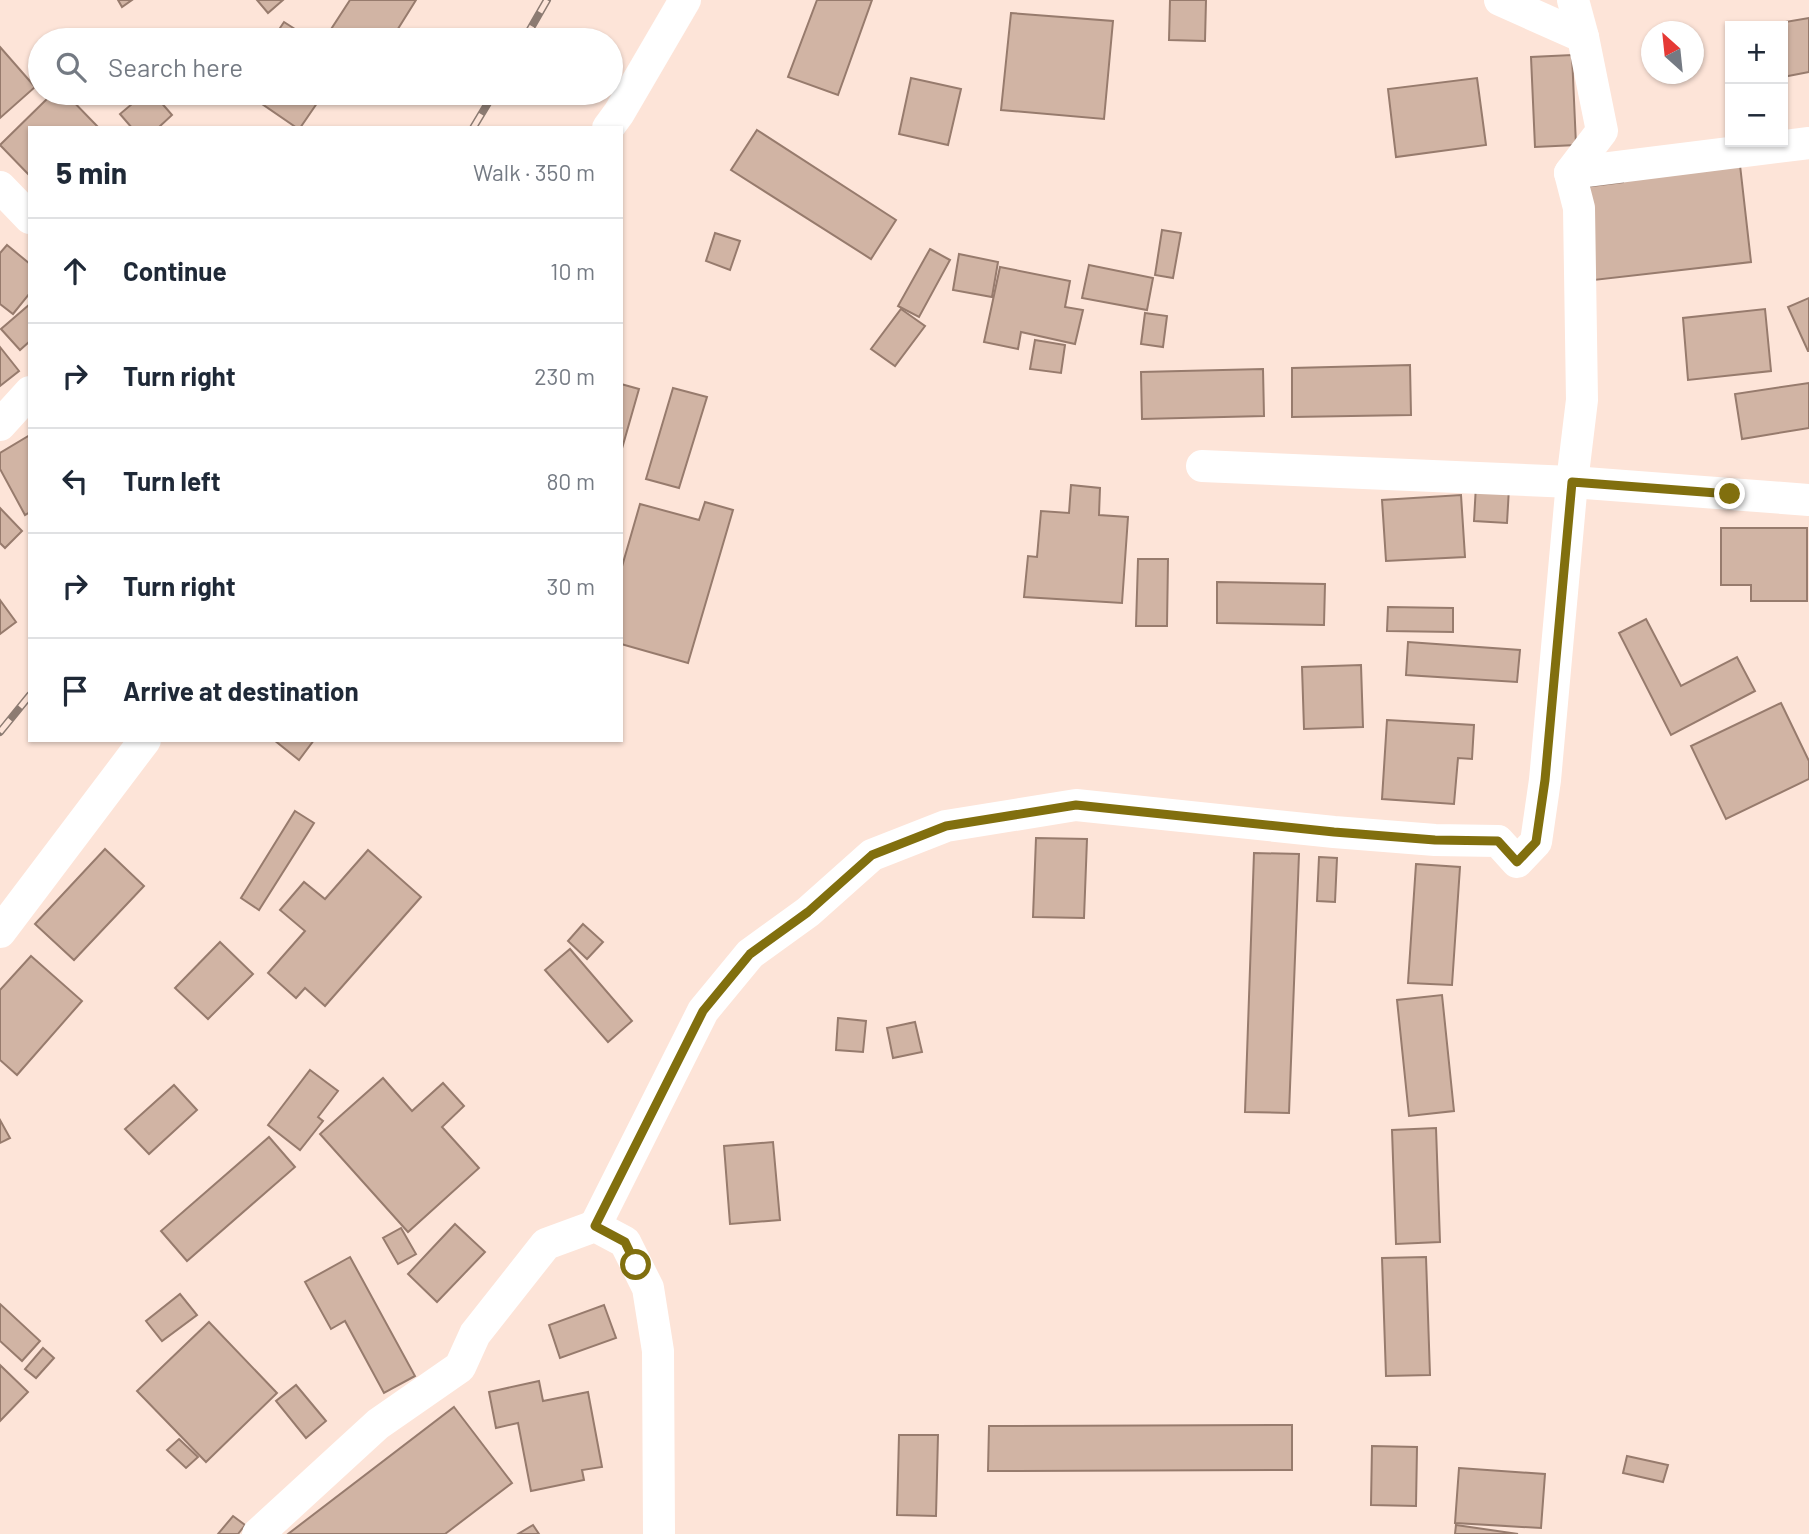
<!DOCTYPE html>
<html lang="en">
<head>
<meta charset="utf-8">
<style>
  :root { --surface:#fff; --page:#f6f6f7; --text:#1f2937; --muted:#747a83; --line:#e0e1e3 }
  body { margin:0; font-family:Barlow,sans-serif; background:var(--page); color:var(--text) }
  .controls { position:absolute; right:21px; top:21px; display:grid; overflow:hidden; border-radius:0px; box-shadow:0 2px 5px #0004 }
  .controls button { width:63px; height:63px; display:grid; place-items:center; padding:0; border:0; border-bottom:2px solid var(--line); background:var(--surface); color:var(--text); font:35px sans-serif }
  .compass { position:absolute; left:1641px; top:21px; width:63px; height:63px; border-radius:50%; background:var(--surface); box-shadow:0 2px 5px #0004; rotate:333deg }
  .stop { position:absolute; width:21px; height:21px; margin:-16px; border:5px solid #816f0e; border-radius:50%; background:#fff }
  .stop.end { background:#816f0e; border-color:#fff; box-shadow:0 2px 7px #0008 }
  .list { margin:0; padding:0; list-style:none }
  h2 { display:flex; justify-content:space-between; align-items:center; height:91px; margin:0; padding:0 28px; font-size:30px }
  h2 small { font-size:23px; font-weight:400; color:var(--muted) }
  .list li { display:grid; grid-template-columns:46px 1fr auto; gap:21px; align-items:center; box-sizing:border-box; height:105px; padding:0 28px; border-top:2px solid var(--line) }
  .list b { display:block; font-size:26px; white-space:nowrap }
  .list em { font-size:23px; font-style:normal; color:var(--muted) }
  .icon { flex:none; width:38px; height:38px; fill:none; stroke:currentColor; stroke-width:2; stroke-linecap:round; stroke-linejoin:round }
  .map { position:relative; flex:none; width:1809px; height:1534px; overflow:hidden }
  .search { position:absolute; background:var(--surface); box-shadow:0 2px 5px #0004; left:28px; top:28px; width:595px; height:77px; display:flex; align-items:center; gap:18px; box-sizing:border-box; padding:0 24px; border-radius:38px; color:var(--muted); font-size:26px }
  .panel { position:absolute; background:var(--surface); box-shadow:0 2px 5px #0004; left:28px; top:126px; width:595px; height:616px; border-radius:0px }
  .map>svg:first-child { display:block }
  .building { fill:#d1b4a4; stroke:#977b6d; stroke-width:2 }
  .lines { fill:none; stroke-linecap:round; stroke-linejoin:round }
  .minor { stroke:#fff; stroke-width:32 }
  .rail-casing { stroke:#8c7b72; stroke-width:8 }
  .rail { stroke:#fde4d8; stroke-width:5; stroke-dasharray:16; stroke-linecap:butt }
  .route { stroke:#816f0e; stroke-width:9 }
</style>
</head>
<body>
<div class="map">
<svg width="1809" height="1534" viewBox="0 0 1809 1534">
  <rect width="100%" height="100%" fill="#fde4d8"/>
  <g class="building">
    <path d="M118 0H132L122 7Z"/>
    <path d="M257 0H283L268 13Z"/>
    <path d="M350 0H416L391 40H331L326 37Z"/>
    <path d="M817 0H872L838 95 788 77Z"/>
    <path d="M1170 0H1206L1205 41 1169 40Z"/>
    <path d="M1011 13 1113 21 1104 119 1001 110Z"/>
    <path d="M1809 18V72L1783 77V26H1761Z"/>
    <path d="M284 22 312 40H272Z"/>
    <path d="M0 47 35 87 0 118Z"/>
    <path d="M1572 55 1576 145 1535 147 1531 57Z"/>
    <path d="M911 78 961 89 948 145 899 134Z"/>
    <path d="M1477 78 1486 145 1396 157 1388 89Z"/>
    <path d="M53 93H65L99 128H30V176L0 145Z"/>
    <path d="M145 93H153L172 115 158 128H132L120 114Z"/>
    <path d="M246 93H324L300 128H297Z"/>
    <path d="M757 130 896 220 871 259 731 170Z"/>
    <path d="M1740 165 1751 262 1594 280 1584 187 1623 182V178Z"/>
    <path d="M1162 230 1181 233 1173 278 1155 275Z"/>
    <path d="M715 233 740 241 730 270 706 261Z"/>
    <path d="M7 245 30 264V293L13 314 0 304V253Z"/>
    <path d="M930 249 950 260 919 317 898 306Z"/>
    <path d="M959 254 998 262 992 297 953 290Z"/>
    <path d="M1089 265 1153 278 1147 310 1082 298Z"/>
    <path d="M1000 267 1070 281 1065 307 1083 310 1075 344 1021 332 1018 349 984 342Z"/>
    <path d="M1809 298V351H1808L1788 307Z"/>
    <path d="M30 304V341L20 350 1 329Z"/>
    <path d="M901 309 925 326 895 366 871 349Z"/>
    <path d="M1765 309 1771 371 1688 380 1683 318Z"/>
    <path d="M1145 313 1167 316 1163 347 1141 344Z"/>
    <path d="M1035 340 1065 345 1061 373 1030 369Z"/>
    <path d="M0 347 19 371 0 386Z"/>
    <path d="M1410 365 1411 415 1292 417V368Z"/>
    <path d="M1263 369 1264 416 1142 419 1141 372Z"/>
    <path d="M1809 383V428L1742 439 1735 394Z"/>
    <path d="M621 384 639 389 621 452Z"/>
    <path d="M673 388 707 397 679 488 646 479Z"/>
    <path d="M30 435V512L25 515 0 469V453Z"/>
    <path d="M1071 485 1100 488 1099 515 1128 517 1122 603 1024 597 1028 556 1037 557 1041 511 1069 513Z"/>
    <path d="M1476 485 1509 488 1507 523 1474 521Z"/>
    <path d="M1461 495 1465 557 1386 561 1382 500Z"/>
    <path d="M705 502 733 510 688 663 621 644V570L640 504 699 520Z"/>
    <path d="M0 508 22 531 5 548 0 543Z"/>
    <path d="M1721 528H1807V601H1751V585H1721Z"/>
    <path d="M1138 559H1168L1167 626H1136Z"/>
    <path d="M1217 582 1325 584 1324 625 1217 623Z"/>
    <path d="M0 600 16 622 0 634Z"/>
    <path d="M1388 607 1453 608V632L1387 631Z"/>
    <path d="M1646 619 1681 686 1737 657 1755 691 1671 735 1619 633Z"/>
    <path d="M1408 642 1520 650 1517 682 1406 675Z"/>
    <path d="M1361 665 1363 727 1304 729 1302 667Z"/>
    <path d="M1781 703 1809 761V779L1726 819 1691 746Z"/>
    <path d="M1387 720 1474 725 1472 759 1458 758 1454 804 1382 799Z"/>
    <path d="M274 740H314L299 760Z"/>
    <path d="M295 811 314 823 259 910 241 898Z"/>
    <path d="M1036 838 1087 839 1084 918 1033 917Z"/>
    <path d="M105 849 144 886 74 960 35 924Z"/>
    <path d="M368 850 421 897 325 1006 305 988 296 998 268 973 305 931 280 910 304 882 325 899Z"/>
    <path d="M1254 853 1299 854 1289 1113 1245 1112Z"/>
    <path d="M1319 857 1337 858 1335 902 1317 901Z"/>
    <path d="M1416 864 1460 867 1452 985 1408 983Z"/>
    <path d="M583 924 603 942 587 959 568 941Z"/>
    <path d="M220 942 253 974 208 1019 175 988Z"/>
    <path d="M570 949 632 1021 608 1042 545 970Z"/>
    <path d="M31 956 82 1001 17 1075 0 1060V990Z"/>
    <path d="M1442 995 1454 1111 1409 1116 1397 1000Z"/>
    <path d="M838 1018 866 1021 863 1052 836 1050Z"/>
    <path d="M915 1022 922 1052 893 1058 887 1028Z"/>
    <path d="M310 1070 338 1091 318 1117 323 1121 300 1150 268 1125Z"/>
    <path d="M383 1078 412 1111 443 1083 464 1106 442 1127 479 1168 408 1232 320 1134Z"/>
    <path d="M174 1085 197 1110 149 1154 125 1129Z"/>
    <path d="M0 1120 10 1138 0 1143Z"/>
    <path d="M1436 1128 1440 1242 1396 1244 1392 1130Z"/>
    <path d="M269 1137 295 1167 187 1261 161 1231Z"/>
    <path d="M773 1142 780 1220 730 1224 724 1146Z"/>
    <path d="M455 1224 485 1252 437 1302 408 1274Z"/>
    <path d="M401 1228 416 1254 398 1264 383 1238Z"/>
    <path d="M350 1257 415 1376 384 1393 345 1321 331 1329 305 1282Z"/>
    <path d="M1426 1257 1430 1375 1386 1376 1382 1258Z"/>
    <path d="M180 1294 197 1315 162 1341 146 1321Z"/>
    <path d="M0 1304 40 1341 22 1361 0 1341Z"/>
    <path d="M604 1305 616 1338 560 1358 549 1325Z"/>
    <path d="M209 1322 277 1393 206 1462 137 1391Z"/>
    <path d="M43 1348 54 1358 36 1378 25 1369Z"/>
    <path d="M0 1365 28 1392 0 1421Z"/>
    <path d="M539 1381 543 1401 588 1392 602 1467 582 1470 584 1480 531 1491 518 1423 496 1428 489 1392Z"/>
    <path d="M296 1385 326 1421 306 1438 276 1401Z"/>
    <path d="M454 1407 512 1483 445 1534H288Z"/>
    <path d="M1292 1425V1470L988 1471 989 1426Z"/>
    <path d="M899 1435H938L936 1516 897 1515Z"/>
    <path d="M179 1439 198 1457 186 1468 167 1450Z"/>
    <path d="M1372 1446 1417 1447 1416 1506 1371 1505Z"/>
    <path d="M1627 1456 1668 1465 1663 1482 1623 1473Z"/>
    <path d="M1459 1468 1545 1474 1541 1528 1455 1523Z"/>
    <path d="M233 1516 245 1525 238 1534H218Z"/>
    <path d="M533 1525 539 1534H518Z"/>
    <path d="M1456 1525 1518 1534H1455Z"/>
  </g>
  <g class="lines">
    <g class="minor">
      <path d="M1573 0 1583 37"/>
      <path d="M608 128 619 113 685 0"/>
      <path d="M1570 173 1809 143"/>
      <path d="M0 187 30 218"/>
      <path d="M0 425 30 392"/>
      <path d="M1202 466 1572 482 1809 500"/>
      <path d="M0 932 145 740"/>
      <path d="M595 1226 703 1011 750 954 808 912 872 855 946 826 1076 805 1334 832 1435 840 1498 841 1517 862 1536 842 1545 780 1572 482 1582 400 1579 208 1570 173 1602 131 1583 37 1500 0"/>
      <path d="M258 1534 378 1424 460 1367 475 1334 546 1244 595 1226 625 1242 648 1288 658 1351 659 1534"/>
    </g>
    <g class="rail-casing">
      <g id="rail">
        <path d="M524 40 547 0"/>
        <path d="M473 128 494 93"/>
        <path d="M0 732 30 695"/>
      </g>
    </g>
    <use href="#rail" class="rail"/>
  </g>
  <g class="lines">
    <path class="route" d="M636 1265 625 1242 595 1226 703 1011 750 954 808 912 872 855 946 826 1076 805 1334 832 1435 840 1498 841 1517 862 1536 842 1545 780 1572 482 1730 494"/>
  </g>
</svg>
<div class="controls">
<button>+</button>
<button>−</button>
</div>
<svg class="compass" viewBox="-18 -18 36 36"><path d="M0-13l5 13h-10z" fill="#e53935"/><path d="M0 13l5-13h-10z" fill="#747a83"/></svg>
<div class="stop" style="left:636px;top:1265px"></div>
<div class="stop end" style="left:1730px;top:494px"></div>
<div class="search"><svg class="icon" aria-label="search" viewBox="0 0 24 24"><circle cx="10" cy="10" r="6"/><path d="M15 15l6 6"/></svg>Search here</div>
<section class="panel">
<h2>5 min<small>Walk · 350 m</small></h2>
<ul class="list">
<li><svg class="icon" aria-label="ahead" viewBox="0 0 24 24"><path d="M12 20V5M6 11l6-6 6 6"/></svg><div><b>Continue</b></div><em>10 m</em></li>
<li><svg class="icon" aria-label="right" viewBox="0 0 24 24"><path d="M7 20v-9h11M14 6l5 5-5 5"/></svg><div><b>Turn right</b></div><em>230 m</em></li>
<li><svg class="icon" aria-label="left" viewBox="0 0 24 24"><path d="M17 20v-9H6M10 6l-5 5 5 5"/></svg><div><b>Turn left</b></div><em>80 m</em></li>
<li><svg class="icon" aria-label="right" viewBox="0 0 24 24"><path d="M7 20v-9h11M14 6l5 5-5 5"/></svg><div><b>Turn right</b></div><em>30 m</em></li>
<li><svg class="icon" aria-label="arrive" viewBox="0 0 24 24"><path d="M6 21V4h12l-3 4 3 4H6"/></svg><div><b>Arrive at destination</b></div></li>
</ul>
</section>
</div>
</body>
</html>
